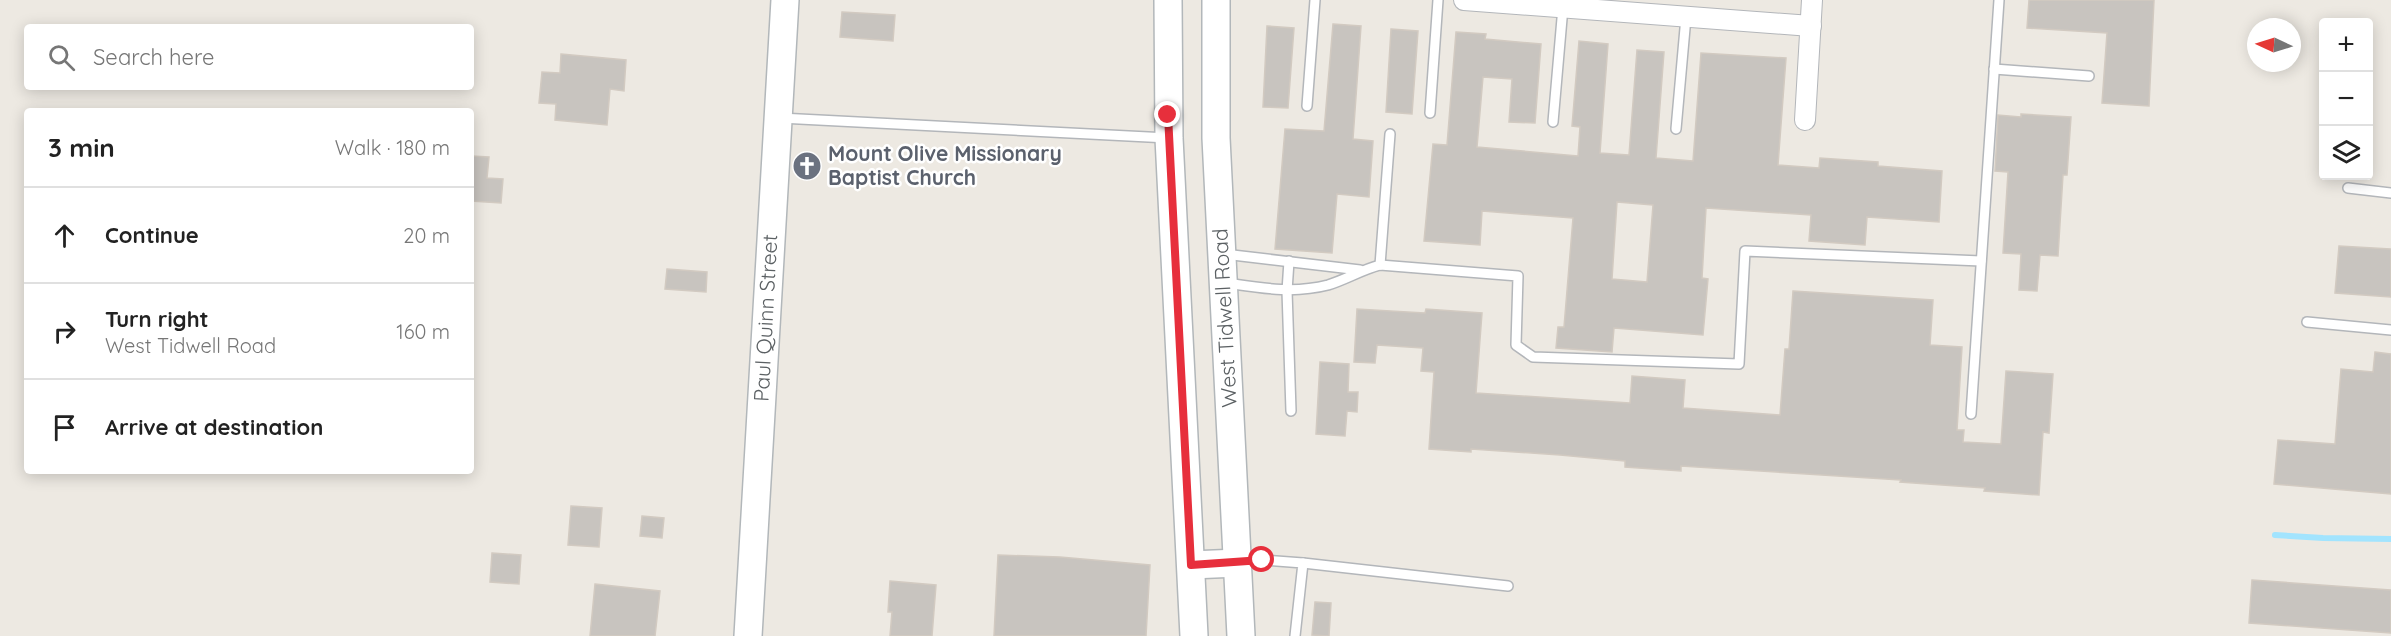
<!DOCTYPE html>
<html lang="en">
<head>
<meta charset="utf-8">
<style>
  :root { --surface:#fff; --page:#f6f6f6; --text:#222; --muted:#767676; --line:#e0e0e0 }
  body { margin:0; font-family:Quicksand,sans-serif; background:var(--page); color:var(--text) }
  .controls { position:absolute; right:18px; top:18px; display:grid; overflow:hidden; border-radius:6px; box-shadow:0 3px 15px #0003 }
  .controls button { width:54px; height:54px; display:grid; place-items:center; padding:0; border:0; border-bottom:2px solid var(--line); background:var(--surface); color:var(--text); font:30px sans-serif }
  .compass { position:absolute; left:2247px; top:18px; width:54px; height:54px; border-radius:50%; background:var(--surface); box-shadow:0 3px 15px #0003; rotate:274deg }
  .stop { position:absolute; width:18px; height:18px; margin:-14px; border:4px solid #e72f3c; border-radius:50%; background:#fff }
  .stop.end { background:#e72f3c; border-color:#fff; box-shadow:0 2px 6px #0008 }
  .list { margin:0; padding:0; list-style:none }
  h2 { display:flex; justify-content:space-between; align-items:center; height:78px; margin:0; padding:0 24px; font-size:26px }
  h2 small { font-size:20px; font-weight:400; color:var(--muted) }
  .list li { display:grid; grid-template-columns:39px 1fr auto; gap:18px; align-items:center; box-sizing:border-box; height:96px; padding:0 24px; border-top:2px solid var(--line) }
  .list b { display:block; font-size:22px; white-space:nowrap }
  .list p { margin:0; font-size:20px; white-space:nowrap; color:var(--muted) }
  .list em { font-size:20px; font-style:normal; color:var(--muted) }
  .icon { flex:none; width:33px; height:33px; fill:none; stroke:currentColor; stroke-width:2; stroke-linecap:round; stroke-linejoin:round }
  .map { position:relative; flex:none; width:2391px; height:636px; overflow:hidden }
  .search { position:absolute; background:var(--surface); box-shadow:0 3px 15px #0003; left:24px; top:24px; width:450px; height:66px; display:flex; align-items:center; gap:15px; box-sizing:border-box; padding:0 21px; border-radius:6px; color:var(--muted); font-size:22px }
  .panel { position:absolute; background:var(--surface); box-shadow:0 3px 15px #0003; left:24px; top:108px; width:450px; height:366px; border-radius:6px }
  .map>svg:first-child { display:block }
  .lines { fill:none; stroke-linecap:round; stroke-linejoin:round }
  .stream { stroke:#a2e4fe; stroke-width:6 }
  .building { fill:#c8c4bf; stroke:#d2cac1; stroke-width:1.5; fill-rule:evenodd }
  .lane-casing { stroke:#b3b6ba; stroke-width:12 }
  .street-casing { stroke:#b3b6ba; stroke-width:22 }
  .secondary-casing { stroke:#b2b7ba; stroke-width:30 }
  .lane { stroke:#fff; stroke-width:9 }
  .street { stroke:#fff; stroke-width:20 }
  .secondary { stroke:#fff; stroke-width:27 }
  .route { stroke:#e72f3c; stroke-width:8 }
  .labels { text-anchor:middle; stroke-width:5; stroke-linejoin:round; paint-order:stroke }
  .worship-label { font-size:21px; font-weight:bold; fill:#5b616d; stroke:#fff; text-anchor:start }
  .street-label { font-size:21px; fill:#5b6063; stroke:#fff }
</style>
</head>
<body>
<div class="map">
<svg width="2391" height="636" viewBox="0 0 2391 636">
  <rect width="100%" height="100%" fill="#ede9e2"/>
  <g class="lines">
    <path class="stream" d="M2275 535 2323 538 2391 539"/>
  </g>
  <g class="building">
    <path d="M2029 0H2154L2149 106 2102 103 2107 33 2027 28Z"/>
    <path d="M842 12 895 15 893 41 840 37Z"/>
    <path d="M1333 24 1361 26 1353 139 1373 141 1369 197 1337 194 1332 253 1275 249 1285 129 1324 131Z"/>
    <path d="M1267 26 1294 28 1288 108 1263 107Z"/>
    <path d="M1391 29 1418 31 1412 114 1386 112Z"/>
    <path d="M1456 32 1486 34 1485 39 1541 44 1535 123 1509 122 1512 79 1483 77 1477 147 1578 156 1580 127 1572 126 1579 41 1608 44 1600 153 1629 155 1637 50 1664 52 1656 158 1693 161 1701 53 1786 58 1778 165 1819 168 1820 158 1878 162V166L1942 171 1939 222 1867 217 1865 245 1809 241 1811 215 1706 208 1702 278 1708 279 1703 335 1614 328 1612 352 1556 348 1558 327H1564L1573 218 1482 211 1480 245 1424 241 1433 144 1447 145ZM1617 202 1653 205 1647 282 1612 279Z"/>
    <path d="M561 54 626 60 624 91 610 89 607 125 555 120 556 104 539 103 542 72 560 73Z"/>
    <path d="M2021 114 2071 117 2067 175H2063L2058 256 2040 255 2037 291 2019 290 2021 254 2003 253 2008 172 1995 171 1998 115 2021 117Z"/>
    <path d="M471 156 489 157 487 178 503 179 501 203 471 201Z"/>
    <path d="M2339 246 2391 249V297L2335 293Z"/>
    <path d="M667 269 707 272 706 292 665 289Z"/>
    <path d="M1793 291 1933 300 1930 345 1962 347 1957 430H1964L1963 442 2001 444 2006 371 2053 374 2049 433 2043 432 2039 495 1984 491 1985 488 1900 482 1901 480 1681 466V471L1625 467V461L1560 455 1471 449V452L1429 449 1434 372 1421 371 1423 348 1377 345 1375 363 1354 362 1357 309 1425 313 1426 309 1482 313 1476 393 1630 403 1632 376 1685 380 1683 408 1780 415 1785 349H1789Z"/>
    <path d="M2375 352 2391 354V494L2274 484 2278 440 2335 444 2341 369 2373 372Z"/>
    <path d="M1320 362 1349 364 1348 392H1358L1357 412 1347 411 1345 436 1316 434Z"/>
    <path d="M571 506 602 508 599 547 568 545Z"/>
    <path d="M642 516 664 518 662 538 640 536Z"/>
    <path d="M492 553 521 555 519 584 490 582Z"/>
    <path d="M998 555 1060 557 1150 565 1146 636H994Z"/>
    <path d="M2252 580 2391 590V633L2249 623Z"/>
    <path d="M890 581 936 585 932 636H890L892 612H888Z"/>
    <path d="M595 584 660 591 655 636H590Z"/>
    <path d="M1315 602 1331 603 1329 636 1312 635Z"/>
  </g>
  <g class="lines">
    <g class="lane-casing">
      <g id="lane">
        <path d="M1994 69 2089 76"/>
        <path d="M1307 106 1315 0"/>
        <path d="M1430 113 1438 0"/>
        <path d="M780 118 1168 138"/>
        <path d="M1553 122 1563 7"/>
        <path d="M1676 129 1686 17"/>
        <path d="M2348 188 2391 193"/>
        <path d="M1224 254 1360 270"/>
        <path d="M1289 261 1287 291 1291 411"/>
        <path d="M1380 265 1390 134"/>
        <path d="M1226 283C1261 288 1293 294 1328 285 1345 280 1361 270 1380 265L1518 276 1516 345 1533 357 1739 364 1745 251 1981 261"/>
        <path d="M2307 322 2391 330"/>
        <path d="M1971 414 1999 0"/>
        <path d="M1241 563 1262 560 1303 563 1295 636"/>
        <path d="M1303 563 1508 586"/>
      </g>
    </g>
    <g class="street-casing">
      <g id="street">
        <path d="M1464 0 1811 26"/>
        <path d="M1805 120 1812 0"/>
      </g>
    </g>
    <g class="secondary-casing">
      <g id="secondary">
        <path d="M1168 0 1169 138 1194 636"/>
        <path d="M1216 0V138L1241 636"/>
        <path d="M1191 565 1238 563"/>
        <path d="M748 636 785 0"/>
      </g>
    </g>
    <use href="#lane" class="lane"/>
    <use href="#street" class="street"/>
    <use href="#secondary" class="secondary"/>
  </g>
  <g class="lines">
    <path class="route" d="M1168 115 1191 565 1262 560"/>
  </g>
  <defs>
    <g id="church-disc" transform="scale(1.5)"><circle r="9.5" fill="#6b7280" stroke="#fff"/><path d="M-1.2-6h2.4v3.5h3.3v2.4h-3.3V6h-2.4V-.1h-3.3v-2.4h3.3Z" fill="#fff"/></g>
  </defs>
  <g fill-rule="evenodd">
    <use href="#church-disc" x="807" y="166"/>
  </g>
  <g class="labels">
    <g class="worship-label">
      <text x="828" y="161">Mount Olive Missionary<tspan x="828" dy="24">Baptist Church</tspan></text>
    </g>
    <g class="street-label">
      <text transform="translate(766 318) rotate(-87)" y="7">Paul Quinn Street</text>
      <text transform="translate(1225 318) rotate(-93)" y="7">West Tidwell Road</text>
    </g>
  </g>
</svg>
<div class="controls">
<button>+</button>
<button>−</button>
<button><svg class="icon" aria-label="layers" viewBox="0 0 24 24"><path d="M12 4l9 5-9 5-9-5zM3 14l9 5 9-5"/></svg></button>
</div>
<svg class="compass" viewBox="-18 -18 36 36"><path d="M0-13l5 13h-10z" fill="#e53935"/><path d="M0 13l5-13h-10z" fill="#767676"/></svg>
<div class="stop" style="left:1262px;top:560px"></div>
<div class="stop end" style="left:1168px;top:115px"></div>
<div class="search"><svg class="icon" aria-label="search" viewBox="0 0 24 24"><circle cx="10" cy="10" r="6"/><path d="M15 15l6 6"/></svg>Search here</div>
<section class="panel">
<h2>3 min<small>Walk · 180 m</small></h2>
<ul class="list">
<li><svg class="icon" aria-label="ahead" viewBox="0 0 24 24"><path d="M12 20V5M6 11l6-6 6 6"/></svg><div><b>Continue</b></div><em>20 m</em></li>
<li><svg class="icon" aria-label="right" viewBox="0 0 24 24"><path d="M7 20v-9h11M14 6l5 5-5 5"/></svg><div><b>Turn right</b><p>West Tidwell Road</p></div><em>160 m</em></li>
<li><svg class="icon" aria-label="arrive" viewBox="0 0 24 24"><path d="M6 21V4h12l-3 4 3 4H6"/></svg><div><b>Arrive at destination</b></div></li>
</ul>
</section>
</div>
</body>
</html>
